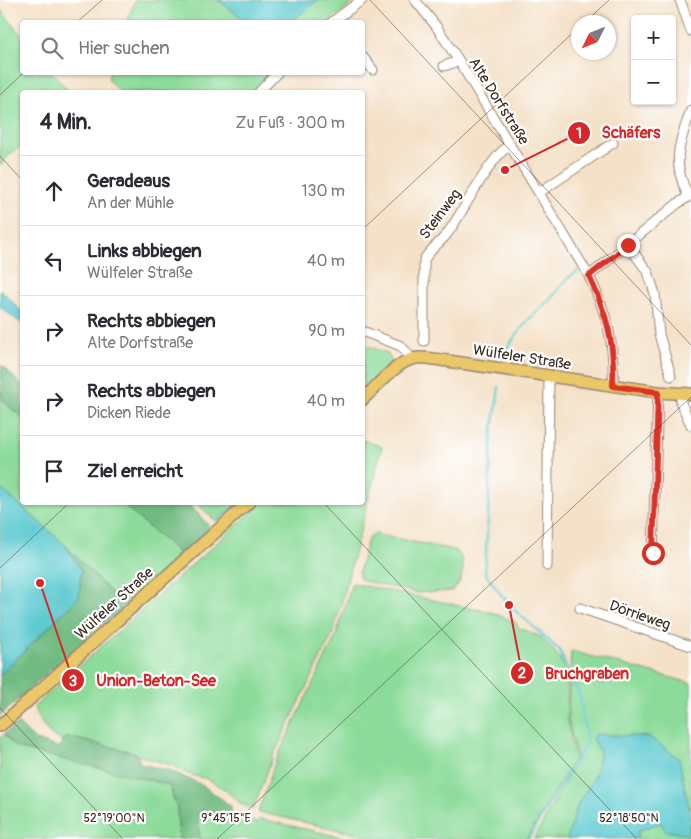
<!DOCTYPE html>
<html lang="de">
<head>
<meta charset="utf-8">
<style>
  :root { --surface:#fff; --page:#f7f7f7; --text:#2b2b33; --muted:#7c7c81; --line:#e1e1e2 }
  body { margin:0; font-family:Pangolin,sans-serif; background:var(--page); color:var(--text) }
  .controls { position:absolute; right:15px; top:15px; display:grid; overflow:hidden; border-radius:5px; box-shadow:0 1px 4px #0004 }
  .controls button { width:45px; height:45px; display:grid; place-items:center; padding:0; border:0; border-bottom:1px solid var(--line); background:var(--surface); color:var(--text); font:25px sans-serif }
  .compass { position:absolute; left:571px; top:15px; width:45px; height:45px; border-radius:50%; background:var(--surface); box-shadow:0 1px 4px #0004; rotate:227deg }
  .stop { position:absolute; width:15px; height:15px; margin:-11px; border:4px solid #d93025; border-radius:50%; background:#fff }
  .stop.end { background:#d93025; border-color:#fff; box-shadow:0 1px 5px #0008 }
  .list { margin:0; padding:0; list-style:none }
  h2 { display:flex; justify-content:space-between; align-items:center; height:65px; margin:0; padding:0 20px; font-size:21px }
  h2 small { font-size:16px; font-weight:400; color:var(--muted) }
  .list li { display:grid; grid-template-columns:32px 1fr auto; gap:15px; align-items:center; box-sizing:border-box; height:70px; padding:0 20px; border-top:1px solid var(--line) }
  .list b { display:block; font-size:19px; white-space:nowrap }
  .list p { margin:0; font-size:16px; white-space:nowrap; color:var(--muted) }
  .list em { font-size:16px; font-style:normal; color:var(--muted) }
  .icon { flex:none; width:28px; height:28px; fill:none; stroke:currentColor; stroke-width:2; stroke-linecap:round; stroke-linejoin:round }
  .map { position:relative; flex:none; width:691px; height:839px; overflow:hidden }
  .search { position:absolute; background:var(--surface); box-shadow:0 1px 4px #0004; left:20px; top:20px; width:345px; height:55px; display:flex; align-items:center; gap:12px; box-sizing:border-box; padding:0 18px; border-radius:5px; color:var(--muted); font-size:19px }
  .panel { position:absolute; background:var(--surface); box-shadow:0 1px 4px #0004; left:20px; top:90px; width:345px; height:415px; border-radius:5px }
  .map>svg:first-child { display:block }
  .green { fill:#8cdb9a; stroke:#64825c }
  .forest { fill:#71bb82; stroke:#567250 }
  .water { fill:#5dcad0; stroke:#4c7a77 }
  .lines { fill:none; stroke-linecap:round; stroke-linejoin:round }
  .stream { stroke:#5dcad0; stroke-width:2.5 }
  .minor-casing { stroke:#988673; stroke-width:11 }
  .major-casing { stroke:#988673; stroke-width:14 }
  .minor { stroke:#fff; stroke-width:9 }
  .major { stroke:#eac769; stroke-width:11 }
  .route { stroke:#d93025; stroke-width:6 }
  .ticks { fill:none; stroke:#3b2a1e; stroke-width:1; stroke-opacity:0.45 }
  .labels { text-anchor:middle; stroke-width:4.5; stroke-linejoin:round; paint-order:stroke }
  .street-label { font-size:15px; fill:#3b2a1e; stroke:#fff }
  .ticks-label { font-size:12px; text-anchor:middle; fill:#3b2a1e; stroke:#fff; stroke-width:4.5; stroke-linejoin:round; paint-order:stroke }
  .leader { fill:none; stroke:#d62828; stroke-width:2 }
  .callout-dot { fill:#d62828; stroke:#fff; stroke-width:2 }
  .mark-label { font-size:15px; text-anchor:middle; font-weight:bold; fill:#fff }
  .callout-label { font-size:16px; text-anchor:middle; font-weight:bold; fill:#d62828; stroke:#fff; stroke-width:4.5; stroke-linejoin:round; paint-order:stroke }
</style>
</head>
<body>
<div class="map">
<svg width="691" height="839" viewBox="0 0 691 839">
  <rect width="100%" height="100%" fill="#fff"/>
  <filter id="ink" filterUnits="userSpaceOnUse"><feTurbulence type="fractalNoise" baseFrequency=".02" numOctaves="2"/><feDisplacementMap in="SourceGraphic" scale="10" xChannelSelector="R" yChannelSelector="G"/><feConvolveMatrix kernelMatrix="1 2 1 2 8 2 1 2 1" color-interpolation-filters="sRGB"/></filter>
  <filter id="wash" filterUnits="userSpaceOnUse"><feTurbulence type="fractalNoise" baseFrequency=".0096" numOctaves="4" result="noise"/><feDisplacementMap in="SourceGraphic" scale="20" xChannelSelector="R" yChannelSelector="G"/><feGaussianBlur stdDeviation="1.12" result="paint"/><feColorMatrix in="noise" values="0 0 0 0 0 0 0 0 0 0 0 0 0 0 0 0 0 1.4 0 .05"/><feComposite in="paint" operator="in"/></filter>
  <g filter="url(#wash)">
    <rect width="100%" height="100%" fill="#f4e1c8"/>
    <g class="green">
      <path d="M135 0H218L242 18 253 22H127Z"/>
      <path d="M318 0H357L328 22H290Z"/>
      <path d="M0 9 22 36V72L53 73 69 92H22V145L10 154 0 166Z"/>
      <path d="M110 72 274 73 255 92H120L108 79Z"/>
      <path d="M363 344 387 353 392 362 363 389Z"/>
      <path d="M0 391 4 402 22 417V502L121 503 180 554 123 605 64 544 0 488Z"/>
      <path d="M363 440 382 447 340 608 333 633 274 754 253 809 240 803 223 788 203 777 202 778 188 774 174 766 139 756 136 753 69 737 62 740C46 736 41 721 34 707L261 503 362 502Z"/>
      <path d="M196 503H237L216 521Z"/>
      <path d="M374 534 454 550C468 558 464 583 451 591L418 593 364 581 359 577V571L368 538Z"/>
      <path d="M352 583 494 613 515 622 519 628 541 637 560 658 568 676 567 720 575 758 526 839H379L258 812 276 760 336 636Z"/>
      <path d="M571 651 691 683V817L687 797 592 738 600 752 594 778 578 804 567 839H534L577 759 568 719Z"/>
      <path d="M4 734 16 748 105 767 169 785 177 808 179 839H0V738Z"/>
      <path d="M202 809 257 822 260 819 350 839H200L197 818Z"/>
      <path d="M660 822 687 835 691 823V839H637L639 830Z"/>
    </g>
    <g class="forest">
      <path d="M2 365 22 386V417C17 413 8 407 4 401 0 392 0 375 2 365Z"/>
      <path d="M121 503H188L210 527 180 554Z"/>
      <path d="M64 544 123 605 0 716V675L79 597 81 570Z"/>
      <path d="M18 723 35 740 60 748 62 740 69 737 136 753 141 764 171 771 202 785 231 806V816L202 809 197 818 200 839H179L177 808 169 785 16 748 4 734Z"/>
    </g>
    <g class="water">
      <path d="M218 0H318L290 22H253L242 18Z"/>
      <path d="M0 289 22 312V324L0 307Z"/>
      <path d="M0 488 64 544 81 570 79 597 0 675Z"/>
      <path d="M596 734 650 737 679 759 691 817 688 835 666 831 660 823 639 830 637 839H567L578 804 594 778 600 752 592 738Z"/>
    </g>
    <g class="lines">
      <g class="stream">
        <path d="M504 354 516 335 531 317 553 296 568 278 578 271"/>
        <path d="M499 387 492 436 485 573 509 605 559 650 580 697 587 742 528 839"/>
        <path d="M362 391 372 382"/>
        <path d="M218 521 239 502"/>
        <path d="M104 625 208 530"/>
      </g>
    </g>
  </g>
  <g filter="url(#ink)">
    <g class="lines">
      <g class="minor-casing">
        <g id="minor">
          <path d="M415 0 436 26 459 61 589 276C607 313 615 344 613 386"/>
          <path d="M680 0 691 31"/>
          <path d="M332 22 362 0"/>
          <path d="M362 56 373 70"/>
          <path d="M444 66 459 61"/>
          <path d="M259 92 278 72"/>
          <path d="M540 192 613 143"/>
          <path d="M688 196C671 160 679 145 691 110"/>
          <path d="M628 245 648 272 655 294 659 334 671 376"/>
          <path d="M589 276 677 204 691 195"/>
          <path d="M362 331 401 346 412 359"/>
          <path d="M424 341V260C429 250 440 243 447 234 467 207 484 165 510 144"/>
          <path d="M681 394V403L691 425"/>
          <path d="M653 553 658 392"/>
          <path d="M547 566 549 376"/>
          <path d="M580 608 691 646"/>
        </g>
      </g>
      <g class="major-casing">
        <g id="major">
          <path d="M362 400C375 388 396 363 412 359 421 356 432 359 441 360L658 392 691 394"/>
          <path d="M0 726 249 502"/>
        </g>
      </g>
      <use href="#minor" class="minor"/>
      <use href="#major" class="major"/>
    </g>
  </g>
  <g class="lines" filter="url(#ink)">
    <path class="route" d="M628 245 589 276C607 314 615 343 613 386L658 392 653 553"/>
  </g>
  <path class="ticks" d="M370 0 691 345M77 22 102 0M585 22 609 0M0 95 24 72M0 156 22 180M362 230 578 28M323 502 637 839M0 568 70 502M0 708 123 839M217 839 691 397"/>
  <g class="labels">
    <g class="street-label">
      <text transform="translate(499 101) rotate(58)" y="5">Alte Dorfstraße</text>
      <text transform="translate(440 214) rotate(-53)" y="5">Steinweg</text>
      <text transform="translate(522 357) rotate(9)" y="5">Wülfeler Straße</text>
      <text transform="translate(114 603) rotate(-42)" y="5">Wülfeler Straße</text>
      <text transform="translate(640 615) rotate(19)" y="5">Dörrieweg</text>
    </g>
  </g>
  <g class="ticks-label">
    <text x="114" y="822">52°19'00"N</text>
    <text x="629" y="822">52°18'50"N</text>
    <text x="226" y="822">9°45'15"E</text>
  </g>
  <path class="leader" d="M505 170L579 133M509 605L522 673M40 583L73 680"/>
  <g class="callout-dot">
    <circle cx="505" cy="170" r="5"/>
    <circle cx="509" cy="605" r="5"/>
    <circle cx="40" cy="583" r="5"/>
    <circle cx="579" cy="133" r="12"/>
    <circle cx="522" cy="673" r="12"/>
    <circle cx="73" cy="680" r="12"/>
  </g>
  <g class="mark-label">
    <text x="579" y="138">1</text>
    <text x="522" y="678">2</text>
    <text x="73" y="686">3</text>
  </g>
  <g class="callout-label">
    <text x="631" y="138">Schäfers</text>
    <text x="587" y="679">Bruchgraben</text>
    <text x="156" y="686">Union-Beton-See</text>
  </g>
</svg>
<div class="controls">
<button>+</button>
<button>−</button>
</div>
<svg class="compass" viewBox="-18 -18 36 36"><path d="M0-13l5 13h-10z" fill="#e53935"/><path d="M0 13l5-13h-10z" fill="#7c7c81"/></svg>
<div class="stop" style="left:653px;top:553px"></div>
<div class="stop end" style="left:628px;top:245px"></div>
<div class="search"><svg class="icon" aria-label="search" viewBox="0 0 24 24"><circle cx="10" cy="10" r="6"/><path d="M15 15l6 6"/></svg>Hier suchen</div>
<section class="panel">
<h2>4 Min.<small>Zu Fuß · 300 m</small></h2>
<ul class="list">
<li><svg class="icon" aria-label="ahead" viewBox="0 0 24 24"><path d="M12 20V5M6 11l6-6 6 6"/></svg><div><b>Geradeaus</b><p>An der Mühle</p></div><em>130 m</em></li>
<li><svg class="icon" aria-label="left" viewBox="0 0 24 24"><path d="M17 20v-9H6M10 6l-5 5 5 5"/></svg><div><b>Links abbiegen</b><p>Wülfeler Straße</p></div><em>40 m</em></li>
<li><svg class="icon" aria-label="right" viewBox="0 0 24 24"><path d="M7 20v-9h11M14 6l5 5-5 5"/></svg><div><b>Rechts abbiegen</b><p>Alte Dorfstraße</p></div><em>90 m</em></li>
<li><svg class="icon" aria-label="right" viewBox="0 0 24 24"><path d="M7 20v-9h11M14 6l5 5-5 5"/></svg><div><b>Rechts abbiegen</b><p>Dicken Riede</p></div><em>40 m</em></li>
<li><svg class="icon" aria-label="arrive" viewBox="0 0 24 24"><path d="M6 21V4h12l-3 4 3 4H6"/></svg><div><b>Ziel erreicht</b></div></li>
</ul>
</section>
</div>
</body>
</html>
